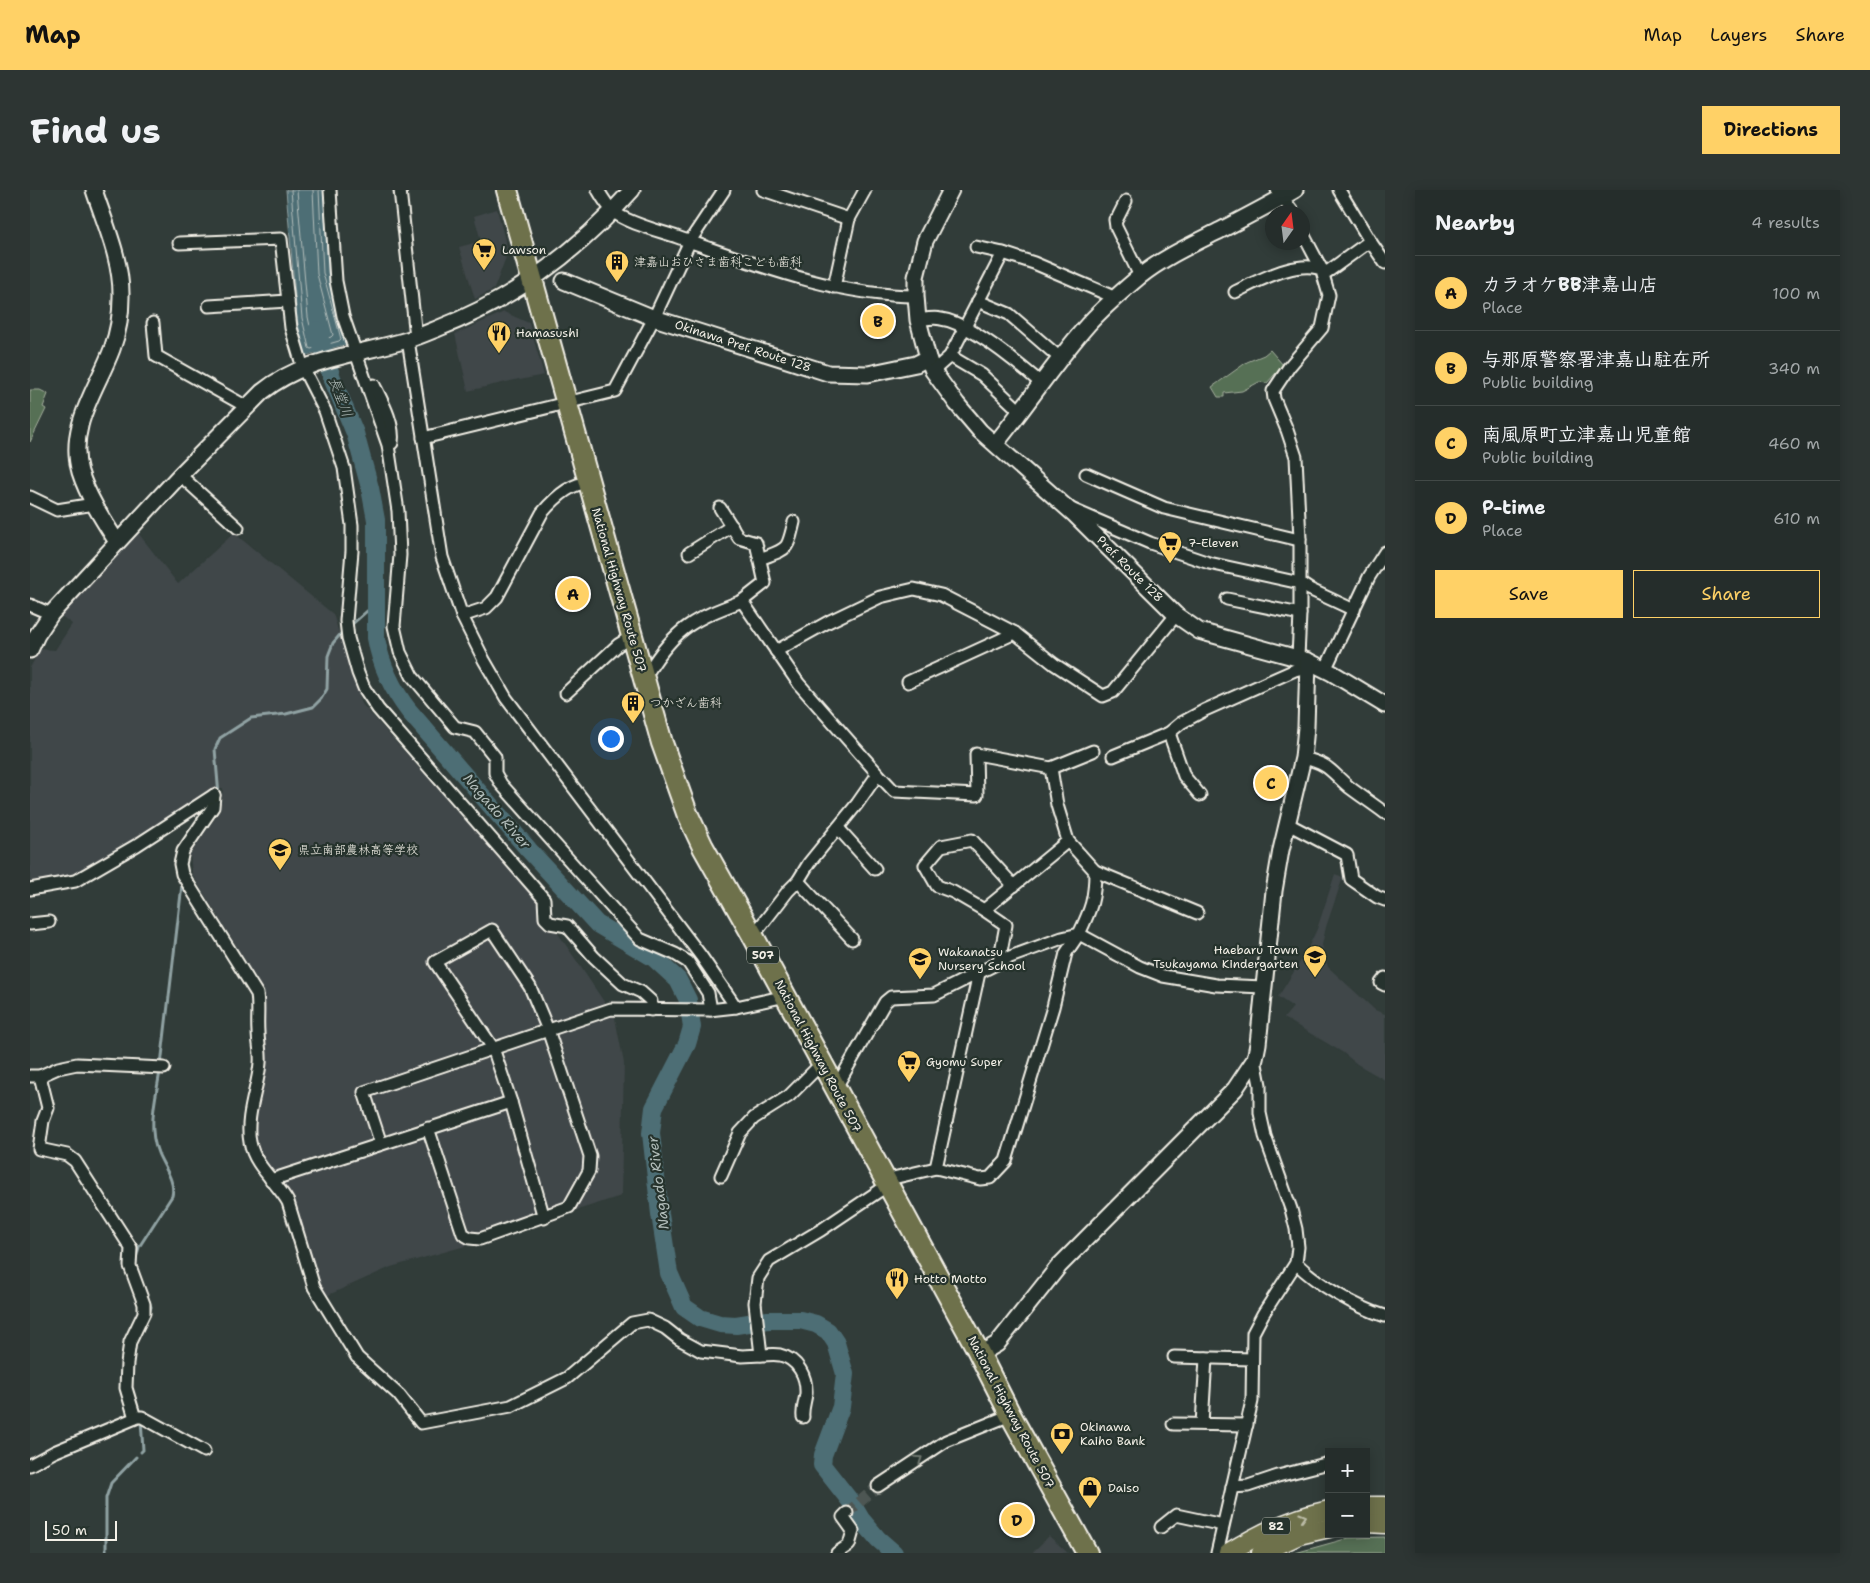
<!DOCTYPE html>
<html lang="en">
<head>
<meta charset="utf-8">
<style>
  :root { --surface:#252d2b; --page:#2d3533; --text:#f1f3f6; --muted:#a3a8a9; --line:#424947; --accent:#ffd166 }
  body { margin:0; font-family:"Shantell Sans","Klee One",sans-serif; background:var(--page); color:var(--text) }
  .controls { position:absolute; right:15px; bottom:15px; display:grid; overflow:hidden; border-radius:0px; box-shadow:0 2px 12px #0003 }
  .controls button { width:45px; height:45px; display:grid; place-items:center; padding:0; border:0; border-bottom:1px solid var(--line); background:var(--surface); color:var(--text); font:25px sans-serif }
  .compass { position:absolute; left:1235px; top:15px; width:45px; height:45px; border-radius:50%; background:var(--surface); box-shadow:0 2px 12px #0003; rotate:14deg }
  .scale { position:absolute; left:15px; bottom:12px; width:72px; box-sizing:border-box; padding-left:5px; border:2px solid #f4f1e8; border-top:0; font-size:14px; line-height:18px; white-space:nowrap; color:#f4f1e8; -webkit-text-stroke:4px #26332d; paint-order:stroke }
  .you { position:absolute; left:580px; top:548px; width:18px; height:18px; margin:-12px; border:4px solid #fff; border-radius:50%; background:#1a73e8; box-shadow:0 0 0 8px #1a73e833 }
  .badge { display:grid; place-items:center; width:32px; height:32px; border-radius:50%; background:var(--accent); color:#111; font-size:16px; font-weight:700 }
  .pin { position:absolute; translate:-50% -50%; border:2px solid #fff; box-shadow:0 1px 5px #0006 }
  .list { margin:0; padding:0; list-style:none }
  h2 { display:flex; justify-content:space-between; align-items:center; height:65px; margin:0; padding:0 20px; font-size:21px }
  h2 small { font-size:16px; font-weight:400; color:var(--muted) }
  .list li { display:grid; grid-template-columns:32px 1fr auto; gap:15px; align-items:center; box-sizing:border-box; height:75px; padding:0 20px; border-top:1px solid var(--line) }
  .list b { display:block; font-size:19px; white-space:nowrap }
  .list p { margin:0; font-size:16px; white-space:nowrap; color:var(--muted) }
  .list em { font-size:16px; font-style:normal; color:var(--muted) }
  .actions { display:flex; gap:10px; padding:15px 20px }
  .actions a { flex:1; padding:11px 0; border:1px solid var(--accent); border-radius:0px; text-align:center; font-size:18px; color:var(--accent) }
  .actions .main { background:var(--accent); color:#111 }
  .map { position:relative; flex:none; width:1355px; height:1363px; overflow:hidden; border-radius:0px }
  header { display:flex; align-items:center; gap:30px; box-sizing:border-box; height:70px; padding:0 25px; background:var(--accent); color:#111 }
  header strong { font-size:24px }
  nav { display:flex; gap:28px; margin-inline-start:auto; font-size:18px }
  .intro { display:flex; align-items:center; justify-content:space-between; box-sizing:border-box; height:120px; padding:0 30px }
  h1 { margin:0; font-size:35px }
  .button { padding:12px 22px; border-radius:0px; background:var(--accent); color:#111; font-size:18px; font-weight:700 }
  main { display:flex; gap:30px; padding:0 30px }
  aside { flex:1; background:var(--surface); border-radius:0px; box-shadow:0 2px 12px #0003 }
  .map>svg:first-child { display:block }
  .built { fill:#3f4648 }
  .green { fill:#566f54; stroke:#a5b09e }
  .water { fill:#4e6e75; stroke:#90a2a3 }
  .pier { fill:#313c39 }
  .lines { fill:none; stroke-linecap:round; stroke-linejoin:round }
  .shore { stroke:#b2bdba; stroke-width:1 }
  .stream { stroke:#90a2a3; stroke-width:3 }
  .river { stroke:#4e6e75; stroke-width:18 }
  .street-tunnel { stroke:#4e5753; stroke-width:11; stroke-dasharray:11 5.5; stroke-linecap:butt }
  .street-casing { stroke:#f4f1e8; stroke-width:15 }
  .secondary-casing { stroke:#f4f1e8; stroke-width:19 }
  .primary-casing { stroke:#f4f1e8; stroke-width:21 }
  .highway-casing { stroke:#f4f1e8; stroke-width:24 }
  .street { stroke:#26332d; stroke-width:11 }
  .secondary { stroke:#26332d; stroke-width:15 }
  .primary { stroke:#6e714b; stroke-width:18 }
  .highway { stroke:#6e714b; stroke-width:20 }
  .oneway { stroke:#6e766e }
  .oneway2 { stroke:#bebea9 }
  .labels { text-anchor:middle; stroke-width:4.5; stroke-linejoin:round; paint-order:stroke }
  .shield { fill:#26332d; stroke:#b6b8b0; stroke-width:1 }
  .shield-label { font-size:11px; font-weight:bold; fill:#f4f1e8 }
  .poi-label { font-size:12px; fill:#f4f1e8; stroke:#26332d; text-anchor:start }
  .street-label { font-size:12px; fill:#f4f1e8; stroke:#26332d }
  .water-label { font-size:14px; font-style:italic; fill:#b2bdba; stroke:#26332d }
</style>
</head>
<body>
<header>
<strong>Map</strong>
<nav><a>Map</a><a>Layers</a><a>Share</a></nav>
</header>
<div class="intro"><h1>Find us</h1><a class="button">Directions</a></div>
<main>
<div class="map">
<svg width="1355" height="1363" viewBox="0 0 1355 1363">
  <rect width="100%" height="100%" fill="#313c39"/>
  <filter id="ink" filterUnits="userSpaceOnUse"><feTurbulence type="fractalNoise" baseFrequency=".02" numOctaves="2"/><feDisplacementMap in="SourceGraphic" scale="10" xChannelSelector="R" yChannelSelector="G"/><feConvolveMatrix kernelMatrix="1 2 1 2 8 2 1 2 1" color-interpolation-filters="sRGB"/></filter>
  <g filter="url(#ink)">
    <g class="built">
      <path d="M467 19 478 62 464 99 445 109 429 57 451 51 444 26Z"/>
      <path d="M474 122 499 133 514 185 490 190 489 189 438 201 425 144Z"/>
      <path d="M204 343 303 424 332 514 503 706 585 828 594 873 591 1006 432 1057 361 1077 294 1107 265 1012 237 976 227 952 225 937 237 875 234 852V801L162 684 160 665 190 621 193 598H187L107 650 50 682 0 696V478L10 459 25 460 42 434 30 425 96 350 109 344 148 394Z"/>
      <path d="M1305 684 1313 687 1296 737 1292 755 1298 777 1345 820 1355 824V890L1327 874 1312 862 1254 828 1263 817 1248 807 1275 764 1287 739Z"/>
      <path d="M1019 1346 1038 1363H1002Z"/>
    </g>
    <g class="green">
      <path d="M1240 160 1253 175 1237 193 1229 192 1212 201 1194 203V207H1188L1182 197 1217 172 1234 165Z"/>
      <path d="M0 200H10L18 204 13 217 16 219 0 252Z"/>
      <path d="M1355 1347V1363H1265L1319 1348Z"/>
    </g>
    <path class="water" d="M256 0H294L298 83 318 154 275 166 267 129Z"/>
    <path class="pier" d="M318 154V156L276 169 275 166Z"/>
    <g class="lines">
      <g class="shore">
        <path d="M261 0 272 128 279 158 281 159 309 151 311 149 293 83 289 0"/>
        <path d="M267 0 278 127 283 150 286 152 301 147 303 145 287 84 283 0"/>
      </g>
      <g class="stream">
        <path d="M319 437 345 414"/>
        <path d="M189 606 185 559 190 548 221 528 256 524 283 517 291 509 297 499 298 466 303 453 314 440"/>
        <path d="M131 875 152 695"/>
        <path d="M106 1068 109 1057 142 1006C146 991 133 976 128 963 117 937 126 908 130 881"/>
        <path d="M117 1129 121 1117 119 1111"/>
        <path d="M104 1206 110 1224"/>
        <path d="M111 1230 113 1260 111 1262"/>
        <path d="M76 1363V1308L81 1293 106 1267"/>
      </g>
      <path class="river" d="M287 140 302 188 325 243 340 298 346 330V448C351 476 362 499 379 521L499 660 567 734 624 768 648 790 658 810 662 837 657 854 624 918 621 943 630 1024 639 1083 654 1117 670 1128 690 1134 706 1135 738 1130H770L786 1134 798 1141 806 1153 815 1184 811 1217 793 1265 792 1275 821 1312 831 1329 848 1349 864 1363"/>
      <path class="street-tunnel" d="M817 1323 848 1296"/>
      <g class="street-casing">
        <g id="street">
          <path d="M300 0 306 91 313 126 358 255 368 321 370 365 364 436 370 462 382 486 425 537 445 542 465 567V583L471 594 598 736 610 749 645 764 658 772 678 803 681 820"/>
          <path d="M370 0 386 147"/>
          <path d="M568 0C572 7 578 17 584 22 597 33 630 41 647 47 722 73 805 106 886 106"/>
          <path d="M733 0 819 29 804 97"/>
          <path d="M1247 0 1263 22"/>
          <path d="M1309 0 1340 51 1355 73"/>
          <path d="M1096 11 1087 29 1085 30 1086 37 1110 86"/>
          <path d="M819 29 835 0"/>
          <path d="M149 53 251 49 261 138 273 178 295 221 314 278 322 335V361L316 431 318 448 328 483 334 498 348 519 514 709 515 728 520 733 537 736 564 767 593 794 611 802 621 811V820"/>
          <path d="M946 57 973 63"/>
          <path d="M1205 102C1228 91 1272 66 1297 82L1300 80 1340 51"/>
          <path d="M948 111 979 124 1031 169"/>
          <path d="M179 116 258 111"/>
          <path d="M888 130C896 129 904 127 911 129 940 133 989 174 1012 194"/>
          <path d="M123 133 126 166 217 217"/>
          <path d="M378 150 412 367 432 426 454 470 476 508 671 766 706 817"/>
          <path d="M920 166 952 185 991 222"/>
          <path d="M903 181 920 166 973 63 1004 73 1079 105 1083 110"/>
          <path d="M344 195C352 211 365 234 362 253"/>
          <path d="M393 248 585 201 624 128 660 51 694 0"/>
          <path d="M1056 284 1134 318 1265 349H1270"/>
          <path d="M150 285 208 338"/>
          <path d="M0 307 27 320 64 314"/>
          <path d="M690 318 709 348 726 353 735 393 712 411"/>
          <path d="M1041 319 1120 353 1179 373 1270 393 1279 399 1324 420"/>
          <path d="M659 363 702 336"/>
          <path d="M730 369C758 358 757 362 764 332"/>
          <path d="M1197 409 1270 424"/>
          <path d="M0 415 21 424"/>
          <path d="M432 426 456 418 467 407 512 323C523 310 541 292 559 293"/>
          <path d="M746 461 800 431 850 407 884 399 911 405 985 443 1024 474 1073 506 1083 502 1146 425"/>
          <path d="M1268 467 1270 424V349L1266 267 1257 240 1244 209 1243 201 1259 177 1292 138 1299 105 1291 78 1272 42"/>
          <path d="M1295 480 1339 387 1355 362"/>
          <path d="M612 483 618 482C646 437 664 429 712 411L769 494 848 584 827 614 779 673 768 691 758 701 723 746"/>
          <path d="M878 492 985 443"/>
          <path d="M536 503 588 455 601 447"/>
          <path d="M1139 543 1154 586 1170 605"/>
          <path d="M1083 566 1139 543 1151 533 1175 520 1265 480 1277 477"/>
          <path d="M1273 568C1300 574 1300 581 1319 597 1331 606 1343 614 1355 623"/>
          <path d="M848 584 864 601 947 605 946 564 1021 578"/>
          <path d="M184 605 183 617 153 661 150 674 152 684 227 804C229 817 227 829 228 842 228 852 231 863 230 873 228 898 215 926 220 952 224 976 247 992 258 1012L284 1097 327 1167 369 1205 391 1233 481 1216 537 1188 602 1133 618 1130 635 1138 649 1149 671 1161 712 1166 731 1165 725 1113 728 1088 739 1071 791 1040 849 1001 857 996 863 988 906 978 950 989 960 988 976 971 1023 817 1036 763 1049 744 1110 777 1133 786 1186 795 1234 797"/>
          <path d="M1258 634 1317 665 1321 689 1347 707 1355 710"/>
          <path d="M808 638 845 679"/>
          <path d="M1065 681 1167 723"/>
          <path d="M768 691 822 749"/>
          <path d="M984 696 942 650 911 656 895 675 907 696 923 702 954 720 1038 651"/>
          <path d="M0 699 45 691 107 655 184 605"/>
          <path d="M954 720 976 735 969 772"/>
          <path d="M0 734 19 732"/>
          <path d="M1355 788 1351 793 1355 795"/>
          <path d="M0 886H10L18 918 13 931 9 959 37 965 45 971 101 1058 100 1076 114 1114V1123L100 1152 97 1173 96 1198 105 1228"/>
          <path d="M10 886 28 878 47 874 134 878"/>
          <path d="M805 899 855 812 861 807 904 805 980 767 1032 748 1049 744C1061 719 1065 709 1065 681L1038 651 1027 615 1021 578 1063 561"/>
          <path d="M481 912 514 1028"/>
          <path d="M351 954 334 902 581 819 679 820 706 817 747 808 754 804"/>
          <path d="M906 978 949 783"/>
          <path d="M691 986 710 943 724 928 759 906 791 874"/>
          <path d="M241 990 481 912 463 858 405 772 462 740 500 797 518 840 560 966 559 981 539 1017 450 1049 440 1048 433 1044 398 938"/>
          <path d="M1266 1073C1288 1095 1326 1117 1355 1126"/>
          <path d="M731 1165C737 1165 744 1164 750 1165 768 1169 777 1187 776 1204 775 1212 772 1219 773 1227"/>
          <path d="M1144 1167 1222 1169"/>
          <path d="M1143 1234 1217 1235"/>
          <path d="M1172 1234 1176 1168"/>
          <path d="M0 1275 24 1262 108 1227H112L174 1261"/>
          <path d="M848 1296 916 1251 973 1228 980 1224"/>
          <path d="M1202 1297 1218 1296 1248 1286 1299 1273"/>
          <path d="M1131 1337 1146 1325 1193 1335"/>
          <path d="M807 1363 819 1355 823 1341 813 1327 817 1323"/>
          <path d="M1187 1363 1222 1211 1223 1143 1233 1124 1266 1073 1268 1057 1266 1039 1261 1019 1235 946 1230 923V895L1225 869"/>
        </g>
      </g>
      <g class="secondary-casing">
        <g id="secondary">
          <path d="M64 0C75 34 92 71 91 107 91 124 88 143 82 159 67 199 37 237 50 282 58 307 73 330 87 352"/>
          <path d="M921 0 895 51 886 87V106L888 130 898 168 903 181 927 214 950 241 1045 325 1146 425 1169 441 1278 471 1302 483 1355 515"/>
          <path d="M534 91 624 128 798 183 838 184 886 174 898 168"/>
          <path d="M966 253C996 216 1023 175 1054 139 1070 120 1090 103 1109 87 1134 67 1163 54 1191 40 1216 27 1241 14 1265 0"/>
          <path d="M0 460 7 445 21 424 150 285 232 202C274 168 327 165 377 150 388 147 399 142 409 138 484 109 549 60 602 0"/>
          <path d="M950 1164 967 1154 1029 1076 1205 899 1225 869 1228 854 1244 701 1251 660 1273 568 1276 537 1278 471"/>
        </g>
      </g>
      <g class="primary-casing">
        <g id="primary">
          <path d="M1336 1316H1355"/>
          <path d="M1336 1333 1355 1334"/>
          <path d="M1198 1363C1230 1343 1261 1328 1299 1320"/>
          <path d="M1231 1363 1269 1345 1299 1338"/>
        </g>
      </g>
      <g class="highway-casing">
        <path id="highway" d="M477 0 632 553 657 623 673 657 723 746 945 1155 980 1224 1057 1363"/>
      </g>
      <use href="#street" class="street"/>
      <use href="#secondary" class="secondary"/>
      <use href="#primary" class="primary"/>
      <use href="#highway" class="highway"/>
    </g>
    <defs><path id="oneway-chevron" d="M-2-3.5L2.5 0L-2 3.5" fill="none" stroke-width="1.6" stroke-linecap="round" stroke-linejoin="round" transform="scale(1.25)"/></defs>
    <use class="oneway" href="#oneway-chevron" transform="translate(889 1269) rotate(-34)"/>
    <use class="oneway2" href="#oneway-chevron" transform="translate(1273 1327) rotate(-17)"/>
  </g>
  <defs>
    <g id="supermarket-pin" transform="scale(1.25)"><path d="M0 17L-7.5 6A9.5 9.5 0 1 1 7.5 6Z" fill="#ffd166" stroke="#26332d"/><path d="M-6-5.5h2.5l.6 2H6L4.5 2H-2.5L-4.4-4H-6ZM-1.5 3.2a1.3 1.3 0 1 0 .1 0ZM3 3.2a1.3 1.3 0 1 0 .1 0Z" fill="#111"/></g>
    <g id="building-pin" transform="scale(1.25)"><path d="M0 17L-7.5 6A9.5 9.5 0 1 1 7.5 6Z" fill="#ffd166" stroke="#26332d"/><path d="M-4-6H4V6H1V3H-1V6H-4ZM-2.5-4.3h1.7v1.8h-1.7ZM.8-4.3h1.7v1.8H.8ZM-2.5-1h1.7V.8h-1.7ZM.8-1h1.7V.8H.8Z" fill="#111"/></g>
    <g id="restaurant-pin" transform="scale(1.25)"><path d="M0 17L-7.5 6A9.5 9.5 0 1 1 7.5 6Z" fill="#ffd166" stroke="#26332d"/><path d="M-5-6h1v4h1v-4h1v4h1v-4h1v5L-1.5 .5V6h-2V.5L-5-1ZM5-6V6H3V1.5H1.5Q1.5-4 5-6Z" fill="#111"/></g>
    <g id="school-pin" transform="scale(1.25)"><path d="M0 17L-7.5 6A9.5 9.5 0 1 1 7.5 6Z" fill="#ffd166" stroke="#26332d"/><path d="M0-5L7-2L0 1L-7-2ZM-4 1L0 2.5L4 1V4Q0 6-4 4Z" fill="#111"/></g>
    <g id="bank-pin" transform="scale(1.25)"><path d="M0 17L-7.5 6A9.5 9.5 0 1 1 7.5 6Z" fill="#ffd166" stroke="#26332d"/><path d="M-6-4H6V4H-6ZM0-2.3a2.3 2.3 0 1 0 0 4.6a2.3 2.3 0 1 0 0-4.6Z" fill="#111"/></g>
    <g id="shop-pin" transform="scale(1.25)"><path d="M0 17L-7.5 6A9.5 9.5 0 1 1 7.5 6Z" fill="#ffd166" stroke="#26332d"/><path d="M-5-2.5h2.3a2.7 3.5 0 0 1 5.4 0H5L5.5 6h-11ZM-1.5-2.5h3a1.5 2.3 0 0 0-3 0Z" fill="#111"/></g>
  </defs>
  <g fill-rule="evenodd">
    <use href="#supermarket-pin" x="454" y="60"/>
    <use href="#building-pin" x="587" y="72"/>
    <use href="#restaurant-pin" x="469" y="143"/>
    <use href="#supermarket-pin" x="1140" y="353"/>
    <use href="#building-pin" x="603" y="513"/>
    <use href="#school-pin" x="250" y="660"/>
    <use href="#school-pin" x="1285" y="767"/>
    <use href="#school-pin" x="890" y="769"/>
    <use href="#supermarket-pin" x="879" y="872"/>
    <use href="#restaurant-pin" x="867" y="1089"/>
    <use href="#bank-pin" x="1032" y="1244"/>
    <use href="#shop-pin" x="1060" y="1298"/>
  </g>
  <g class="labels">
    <g class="shield">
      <rect x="717" y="756.5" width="32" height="17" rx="4"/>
      <rect x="1232" y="1327.5" width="28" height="17" rx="4"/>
    </g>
    <g class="shield-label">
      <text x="733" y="769">507</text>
      <text x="1246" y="1340">82</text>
    </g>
    <g class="poi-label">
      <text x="472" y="64">Lawson</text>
      <text x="604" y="76">津嘉山おひさま歯科こども歯科</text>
      <text x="486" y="147">Hamasushi</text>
      <text x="1158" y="357">7-Eleven</text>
      <text x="620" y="517">つかざん歯科</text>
      <text x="268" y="664">県立南部農林高等学校</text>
      <text x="1268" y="764" text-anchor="end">Haebaru Town<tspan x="1268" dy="14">Tsukayama Kindergarten</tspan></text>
      <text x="908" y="766">Wakanatsu<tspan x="908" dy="14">Nursery School</tspan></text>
      <text x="896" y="876">Gyomu Super</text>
      <text x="884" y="1093">Hotto Motto</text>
      <text x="1050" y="1241">Okinawa<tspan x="1050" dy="14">Kaiho Bank</tspan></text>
      <text x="1078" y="1302">Daiso</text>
    </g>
    <g class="street-label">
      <text transform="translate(713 156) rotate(18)" y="4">Okinawa Pref. Route 128</text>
      <text transform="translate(1100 379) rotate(45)" y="4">Pref. Route 128</text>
      <text transform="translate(589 400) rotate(74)" y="4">National Highway Route 507</text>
      <text transform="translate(788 866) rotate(62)" y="4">National Highway Route 507</text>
      <text transform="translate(981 1222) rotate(62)" y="4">National Highway Route 507</text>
    </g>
    <g class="water-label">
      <text transform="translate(311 207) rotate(69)" y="5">長堂川</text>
      <text transform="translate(467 621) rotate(49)" y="5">Nagado River</text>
      <text transform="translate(628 993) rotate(-97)" y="5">Nagado River</text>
    </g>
  </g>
</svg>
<div class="controls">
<button>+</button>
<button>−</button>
</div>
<svg class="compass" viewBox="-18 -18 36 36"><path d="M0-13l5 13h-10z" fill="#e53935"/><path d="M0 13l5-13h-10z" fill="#a3a8a9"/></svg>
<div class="scale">50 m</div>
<div class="you"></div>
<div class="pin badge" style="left:543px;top:404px">A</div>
<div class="pin badge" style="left:848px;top:131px">B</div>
<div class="pin badge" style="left:1241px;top:593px">C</div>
<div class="pin badge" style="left:987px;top:1330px">D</div>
</div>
<aside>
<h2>Nearby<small>4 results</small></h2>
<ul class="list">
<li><span class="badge">A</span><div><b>カラオケBB津嘉山店</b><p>Place</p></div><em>100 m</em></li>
<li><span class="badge">B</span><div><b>与那原警察署津嘉山駐在所</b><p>Public building</p></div><em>340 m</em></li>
<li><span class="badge">C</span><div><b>南風原町立津嘉山児童館</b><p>Public building</p></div><em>460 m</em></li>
<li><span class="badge">D</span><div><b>P-time</b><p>Place</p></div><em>610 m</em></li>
</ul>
<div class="actions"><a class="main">Save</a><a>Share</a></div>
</aside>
</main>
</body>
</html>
